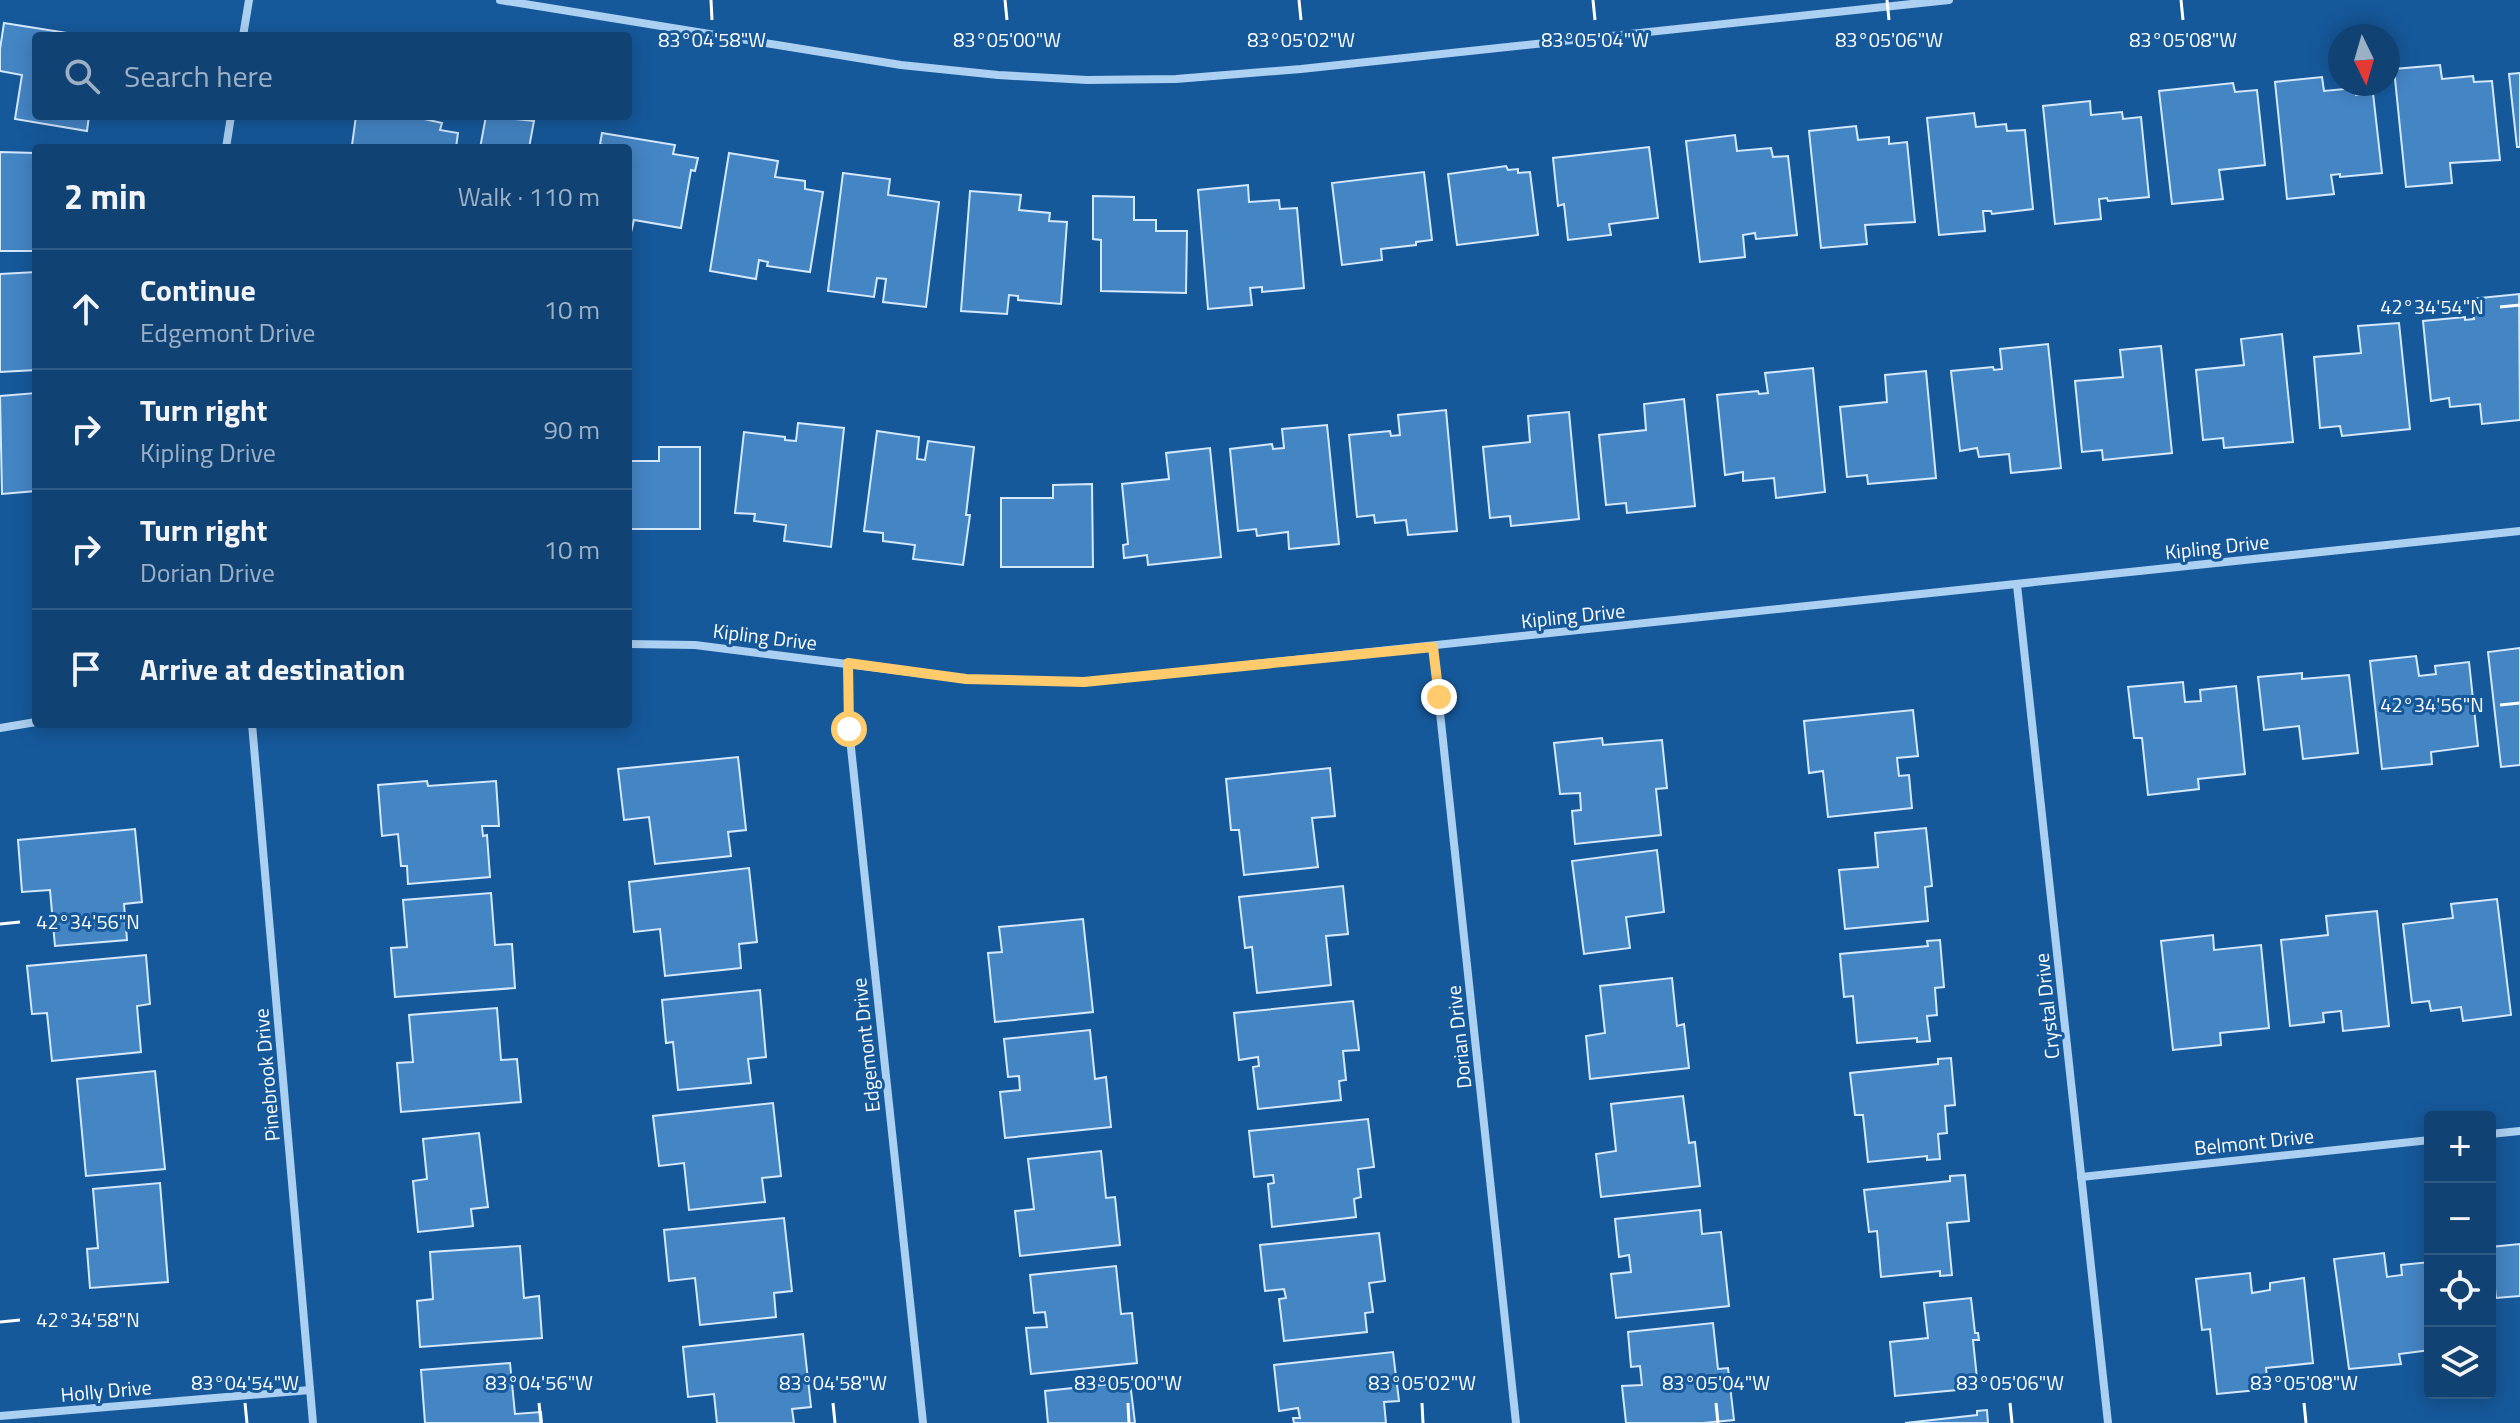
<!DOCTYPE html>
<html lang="en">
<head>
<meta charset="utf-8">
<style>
  :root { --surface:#104374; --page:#1e4e7c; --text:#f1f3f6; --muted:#9cb0c5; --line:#305c86 }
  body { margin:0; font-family:"Titillium Web",sans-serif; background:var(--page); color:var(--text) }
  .controls { position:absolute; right:24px; bottom:24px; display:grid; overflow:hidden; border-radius:8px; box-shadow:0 4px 20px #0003 }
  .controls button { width:72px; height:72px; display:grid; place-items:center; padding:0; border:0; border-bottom:2px solid var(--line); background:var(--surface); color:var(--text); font:40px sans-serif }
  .compass { position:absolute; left:2328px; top:24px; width:72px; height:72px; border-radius:50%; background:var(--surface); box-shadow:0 4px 20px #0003; rotate:175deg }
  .stop { position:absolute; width:24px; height:24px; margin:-18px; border:6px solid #ffcb6d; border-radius:50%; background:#fff }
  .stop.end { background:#ffcb6d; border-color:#fff; box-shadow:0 2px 8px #0008 }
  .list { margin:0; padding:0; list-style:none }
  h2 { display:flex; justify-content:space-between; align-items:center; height:104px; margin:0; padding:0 32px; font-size:34px }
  h2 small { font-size:26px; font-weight:400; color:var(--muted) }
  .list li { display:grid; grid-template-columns:52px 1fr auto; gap:24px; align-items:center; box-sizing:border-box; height:120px; padding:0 32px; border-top:2px solid var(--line) }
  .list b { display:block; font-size:30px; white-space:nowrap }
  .list p { margin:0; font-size:26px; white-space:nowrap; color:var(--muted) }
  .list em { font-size:26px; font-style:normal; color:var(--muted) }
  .icon { flex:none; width:44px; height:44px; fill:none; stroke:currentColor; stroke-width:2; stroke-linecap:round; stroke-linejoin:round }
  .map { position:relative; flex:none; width:2520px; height:1423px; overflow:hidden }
  .search { position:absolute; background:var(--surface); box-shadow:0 4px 20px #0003; left:32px; top:32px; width:600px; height:88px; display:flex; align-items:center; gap:20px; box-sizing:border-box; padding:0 28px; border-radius:8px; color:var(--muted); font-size:30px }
  .panel { position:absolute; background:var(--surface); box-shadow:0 4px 20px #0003; left:32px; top:144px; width:600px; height:584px; border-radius:8px }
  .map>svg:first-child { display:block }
  .building { fill:#4485c4; stroke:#d4e9fd; stroke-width:2 }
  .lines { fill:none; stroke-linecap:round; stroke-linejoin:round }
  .street { stroke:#acd0f2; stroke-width:8 }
  .route { stroke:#ffcb6d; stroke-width:10 }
  .ticks { fill:none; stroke:#fff; stroke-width:3 }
  .labels { text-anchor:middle; stroke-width:6; stroke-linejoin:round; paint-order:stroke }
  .street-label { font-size:20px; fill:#fff; stroke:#16599b }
  .ticks-label { font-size:20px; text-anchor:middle; fill:#fff; stroke:#16599b; stroke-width:6; stroke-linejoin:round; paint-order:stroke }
</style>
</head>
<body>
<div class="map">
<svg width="2520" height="1423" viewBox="0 0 2520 1423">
  <rect width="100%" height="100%" fill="#16599b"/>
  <g class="building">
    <path d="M4 23 86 36H36V116H89L87 131 15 119 22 75 0 71V49Z"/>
    <path d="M2440 65 2442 79 2473 76 2474 82 2492 81 2500 160 2450 163 2452 183 2406 187 2394 69Z"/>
    <path d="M2520 73V147H2517L2509 74Z"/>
    <path d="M2322 77 2324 91 2355 88 2356 95 2373 93 2382 173 2340 177V174L2331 175 2334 194 2287 199 2275 82Z"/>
    <path d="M2233 83 2235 92 2257 90 2265 165 2219 170 2223 199 2172 204 2159 91Z"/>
    <path d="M2090 101 2091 115 2122 112 2123 119 2141 117 2149 197 2108 201 2107 198 2099 199 2101 219 2055 224 2043 106Z"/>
    <path d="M1974 113 1976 127 2006 124 2007 131 2025 130 2033 209 1992 214 1991 211H1983L1985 231 1939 235 1927 118Z"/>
    <path d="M356 116H411L442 123 440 130 458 133 456 148H355V145H352Z"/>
    <path d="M486 116 534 121 529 148H480Z"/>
    <path d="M1856 126 1858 140 1889 137V144L1907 142 1915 222 1865 225 1867 244 1821 248 1809 131Z"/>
    <path d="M602 133 675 145 673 154 698 158 695 171 691 170 681 228 634 220 628 245V148H606V146L600 144Z"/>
    <path d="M1735 135 1737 151 1771 148 1773 157 1788 156 1797 235 1756 239 1755 233 1743 235 1745 257 1700 262 1686 141Z"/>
    <path d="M1649 147 1658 218 1609 224 1611 235 1568 240 1564 204 1558 206 1553 158Z"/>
    <path d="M0 152 36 153V251H0Z"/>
    <path d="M729 153 778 161 775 177 805 181V189L823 192 810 272 767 266 768 262 759 260 756 279 710 271Z"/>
    <path d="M1506 166 1508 170 1518 169V173L1530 172 1538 235 1457 245 1448 174Z"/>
    <path d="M1424 172 1432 240 1416 242V245L1381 249 1382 260 1342 265 1332 183Z"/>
    <path d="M843 173 890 179 888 195 939 202 926 307 883 302 886 279 877 278 874 297 828 291Z"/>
    <path d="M1248 185 1249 202 1279 200 1280 209 1297 208 1304 288 1262 292V287L1250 288 1252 305 1208 309 1198 190Z"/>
    <path d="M970 191 1021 195 1019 210 1050 213 1049 221 1067 222 1061 304 1018 300V296L1009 295 1007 314 961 311Z"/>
    <path d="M1093 196 1134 197V220H1156V231H1187L1186 293 1101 291V240L1093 239Z"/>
    <path d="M36 272V370L0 372V274Z"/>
    <path d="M2519 294 2520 420 2482 424 2480 404 2450 407 2449 398 2431 401 2423 321 2465 317V320L2474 319 2471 299Z"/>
    <path d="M2399 323 2410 429 2342 436 2340 426 2320 428 2314 357 2361 353 2358 326Z"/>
    <path d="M2282 334 2293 442 2224 448 2223 438 2203 440 2196 370 2244 365 2241 339Z"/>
    <path d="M2048 344 2061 468 2011 473 2009 454 1979 457 1977 448 1960 451 1951 371 1993 367 1994 370 2002 369 2000 349Z"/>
    <path d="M2161 346 2172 453 2103 460 2102 450 2082 452 2075 381 2123 377 2120 350Z"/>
    <path d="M1813 368 1825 492 1776 498 1774 478 1743 481V472L1725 475 1717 395 1758 391 1759 394 1768 393 1765 373Z"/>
    <path d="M1926 371 1936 478 1868 484 1867 475 1847 477 1840 407 1887 402 1885 375Z"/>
    <path d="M36 393V491L2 494 0 396Z"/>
    <path d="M1684 399 1695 506 1627 513 1626 503 1606 505 1599 435 1646 430 1644 404Z"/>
    <path d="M1446 410 1457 531 1408 535 1406 520 1375 523 1374 515 1357 517 1349 435 1390 431 1391 436 1400 435 1398 415Z"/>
    <path d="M1569 412 1579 519 1511 526 1510 516 1490 518 1483 447 1530 442 1528 416Z"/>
    <path d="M798 423 844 428 831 547 784 541 786 525 754 521 755 514 735 513 744 432 785 437V440L796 441Z"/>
    <path d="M1327 425 1339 544 1289 549 1288 532 1257 536 1256 529 1238 531 1230 449 1272 444 1273 449 1284 448 1282 429Z"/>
    <path d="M877 431 919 437 917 459 925 460 928 441 974 447 966 515H970L963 565 913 559 915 545 883 541V533L864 531Z"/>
    <path d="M659 447H700V529H628V461H659Z"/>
    <path d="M1210 448 1221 557 1148 565 1147 555 1124 558 1123 545 1128 544 1122 484 1169 479 1166 453Z"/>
    <path d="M1092 484 1093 567H1001V498H1053V485Z"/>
    <path d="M2520 648V765L2501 767 2488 652Z"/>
    <path d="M2416 656 2419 676 2436 674 2435 666 2469 662 2478 746 2431 752 2432 764 2382 769 2370 661Z"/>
    <path d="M2302 673V679L2349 675 2358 753 2303 759 2299 726 2264 730 2258 677Z"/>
    <path d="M2183 682 2185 702 2201 701 2200 690 2236 686 2245 774 2198 779 2199 789 2148 795 2142 738H2134L2128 687Z"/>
    <path d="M1913 710 1918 756 1897 758 1899 776 1909 775 1912 808 1828 817 1823 771 1809 773 1804 721Z"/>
    <path d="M1602 738 1603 745 1662 740 1667 788 1656 789 1661 835 1575 844 1572 811 1581 810 1580 793 1560 794 1554 743Z"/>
    <path d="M738 757 746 830 728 832 731 856 655 864 649 817 624 820 618 769Z"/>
    <path d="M1330 768 1335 816 1312 818 1318 867 1244 875 1239 830H1231L1226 779Z"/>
    <path d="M427 781 428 786 496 781 499 826H482L483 836 487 835 490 877 408 884 407 866H401L398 834 382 836 378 785Z"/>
    <path d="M1926 828 1932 886 1925 887 1928 921 1845 929 1839 870 1878 867 1875 833Z"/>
    <path d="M135 829 142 902 124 904 127 940 55 946 50 890 22 892 18 840Z"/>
    <path d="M1657 850 1664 912 1626 917 1630 948 1584 954 1572 861Z"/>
    <path d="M749 868 757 942 739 944 741 968 665 976 660 929 634 932 629 882Z"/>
    <path d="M1343 886 1348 934 1326 936 1331 985 1257 993 1252 947 1245 948 1239 897Z"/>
    <path d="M491 893 495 945 512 944 515 988 395 997 391 948 407 947 403 900Z"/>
    <path d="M2497 899 2511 1015 2463 1021 2461 1007 2431 1011 2429 1001 2412 1003 2403 924 2453 918 2451 904Z"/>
    <path d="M2377 911 2389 1026 2343 1031 2341 1011 2323 1013 2324 1022 2290 1026 2281 940 2328 935 2326 916Z"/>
    <path d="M1083 919 1093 1012 995 1022 988 953 1002 952 999 927Z"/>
    <path d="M2213 935 2214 950 2261 945 2269 1028 2220 1033 2221 1045 2173 1050 2161 941Z"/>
    <path d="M1940 940 1944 987 1935 988 1937 1015 1927 1016 1930 1041 1917 1042V1038L1857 1043 1853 996 1844 997 1840 954 1928 946 1927 941Z"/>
    <path d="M146 955 150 1004 137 1006 141 1052 52 1061 47 1013 32 1014 27 966Z"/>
    <path d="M1672 978 1677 1026 1684 1024 1689 1068 1590 1079 1586 1036 1605 1033 1600 986Z"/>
    <path d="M760 990 766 1057 748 1059 751 1083 678 1090 673 1042 666 1043 662 1000Z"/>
    <path d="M1353 1001 1359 1050 1343 1051 1346 1080 1339 1081 1341 1100 1258 1109 1253 1067 1259 1066 1258 1057 1239 1060 1234 1013Z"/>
    <path d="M497 1008 501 1060 517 1059 521 1102 401 1112 397 1063 413 1062 409 1015Z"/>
    <path d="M1090 1030 1095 1079 1106 1077 1111 1127 1005 1138 1000 1092 1020 1090 1019 1076 1008 1077 1004 1039Z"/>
    <path d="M1951 1058 1955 1105 1945 1106 1947 1133 1938 1134 1940 1159 1927 1160V1156L1868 1162 1863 1115H1855L1850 1073 1938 1064V1059Z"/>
    <path d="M155 1071 165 1169 86 1176 77 1079Z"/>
    <path d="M1683 1096 1689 1143 1695 1142 1700 1186 1601 1197 1596 1154 1616 1151 1611 1104Z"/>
    <path d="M773 1103 781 1176 762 1178 765 1202 689 1210 684 1163 659 1166 653 1116Z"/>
    <path d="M1368 1119 1374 1167 1358 1169 1361 1197 1354 1199 1356 1217 1272 1227 1268 1184 1274 1183 1273 1175 1254 1177 1249 1131Z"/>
    <path d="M479 1133 488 1207 471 1209 473 1226 418 1232 413 1181 427 1179 423 1139Z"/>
    <path d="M1101 1151 1106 1198 1115 1197 1120 1245 1020 1256 1015 1211 1034 1209 1028 1159Z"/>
    <path d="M1965 1175 1969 1221 1947 1223 1952 1275 1940 1276V1271L1881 1277 1877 1231 1869 1232 1864 1190 1950 1181V1176Z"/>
    <path d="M160 1183 168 1282 90 1288 87 1249 98 1248 93 1189Z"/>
    <path d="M1700 1210 1702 1234 1721 1232 1729 1306 1616 1318 1611 1274 1631 1272 1629 1255 1619 1257 1615 1219Z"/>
    <path d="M784 1218 792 1291 774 1293 776 1317 700 1325 695 1278 669 1281 664 1230Z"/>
    <path d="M1379 1233 1385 1281 1369 1283 1373 1312 1365 1313 1367 1332 1284 1341 1279 1299 1286 1298 1284 1289 1265 1291 1260 1245Z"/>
    <path d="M2520 1244V1296L2496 1298 2491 1247Z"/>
    <path d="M520 1246 524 1298 539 1296 542 1338 420 1347 417 1301 433 1299 430 1252Z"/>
    <path d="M2384 1253 2387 1277 2402 1275 2401 1265 2430 1262V1350L2399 1354 2401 1364 2349 1369 2334 1259Z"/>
    <path d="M1116 1266 1121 1314 1132 1313 1137 1363 1031 1374 1026 1328 1047 1327 1045 1312 1034 1313 1030 1275Z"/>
    <path d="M2250 1273 2252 1293 2270 1290V1283L2304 1278 2313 1363 2266 1368 2268 1389 2217 1394 2210 1329 2202 1330 2196 1279Z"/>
    <path d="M1971 1298 1975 1333H1978L1979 1340H1973L1978 1388 1895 1396 1890 1342 1928 1338 1924 1303Z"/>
    <path d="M1713 1323 1718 1369 1728 1368 1734 1420 1703 1423H1626L1622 1386 1642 1385 1640 1366 1631 1367 1628 1332Z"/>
    <path d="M803 1334 811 1407 792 1409 794 1423H717L714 1394 688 1397 683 1347Z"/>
    <path d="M1393 1352 1399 1401 1384 1402 1386 1423H1294L1293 1418H1300L1298 1408 1279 1411 1274 1365Z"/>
    <path d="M510 1363 515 1414 541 1412 542 1423H425L421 1370Z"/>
    <path d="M1130 1382 1135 1423H1048L1045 1391Z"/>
    <path d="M1987 1410 1988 1423H1905L1977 1415V1411Z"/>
  </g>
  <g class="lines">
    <g class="street">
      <path d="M500 0 901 65 998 75 1087 80 1176 79 1301 69 1949 0"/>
      <path d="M243 36 249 0"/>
      <path d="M226 148 231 116"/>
      <path d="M2017 585 2108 1423"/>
      <path d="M628 644 695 645 966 679 1084 682 2520 531"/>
      <path d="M1433 647 1516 1423"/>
      <path d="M848 663 849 729 923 1423"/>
      <path d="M252 724 313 1423"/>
      <path d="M0 728 36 722"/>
      <path d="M2490 1134 2520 1131"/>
      <path d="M2081 1177 2430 1140"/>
      <path d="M0 1416 310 1390"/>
    </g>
  </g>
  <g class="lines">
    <path class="route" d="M849 729 848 663 966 679 1084 682 1433 647 1439 697"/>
  </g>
  <path class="ticks" d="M711 0 712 20M1005 0 1007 20M1299 0 1301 20M1593 0 1595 20M1887 0 1889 20M2181 0 2183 20M2500 307 2520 305M2500 705 2520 703M0 924 20 922M0 1322 20 1320M245 1403 247 1423M539 1403 541 1423M833 1403 835 1423M1128 1403 1129 1423M1422 1403 1423 1423M1716 1403 1718 1423M2010 1403 2012 1423M2304 1403 2306 1423"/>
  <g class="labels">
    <g class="street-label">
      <text transform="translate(2217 547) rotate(-6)" y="7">Kipling Drive</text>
      <text transform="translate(1573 616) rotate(-6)" y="7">Kipling Drive</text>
      <text transform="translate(765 637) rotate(7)" y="7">Kipling Drive</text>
      <text transform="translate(2047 1006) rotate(-96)" y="7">Crystal Drive</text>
      <text transform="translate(1459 1037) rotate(-96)" y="7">Dorian Drive</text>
      <text transform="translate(866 1045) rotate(-96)" y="7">Edgemont Drive</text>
      <text transform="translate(267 1075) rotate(-95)" y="7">Pinebrook Drive</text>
      <text transform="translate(2254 1142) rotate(-6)" y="7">Belmont Drive</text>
      <text transform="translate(106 1391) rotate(-5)" y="7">Holly Drive</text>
    </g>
  </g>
  <g class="ticks-label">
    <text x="712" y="47">83°04'58"W</text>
    <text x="1007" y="47">83°05'00"W</text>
    <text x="1301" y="47">83°05'02"W</text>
    <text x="1595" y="47">83°05'04"W</text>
    <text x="1889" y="47">83°05'06"W</text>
    <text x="2183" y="47">83°05'08"W</text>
    <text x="2432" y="314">42°34'54"N</text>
    <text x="2432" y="712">42°34'56"N</text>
    <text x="88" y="929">42°34'56"N</text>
    <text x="88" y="1327">42°34'58"N</text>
    <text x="245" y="1390">83°04'54"W</text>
    <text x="539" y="1390">83°04'56"W</text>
    <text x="833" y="1390">83°04'58"W</text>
    <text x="1128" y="1390">83°05'00"W</text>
    <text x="1422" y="1390">83°05'02"W</text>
    <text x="1716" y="1390">83°05'04"W</text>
    <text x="2010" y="1390">83°05'06"W</text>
    <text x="2304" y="1390">83°05'08"W</text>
  </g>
</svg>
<div class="controls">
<button>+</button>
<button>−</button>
<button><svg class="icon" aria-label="locate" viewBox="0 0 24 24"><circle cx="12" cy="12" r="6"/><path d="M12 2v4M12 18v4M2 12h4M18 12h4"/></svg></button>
<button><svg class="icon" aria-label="layers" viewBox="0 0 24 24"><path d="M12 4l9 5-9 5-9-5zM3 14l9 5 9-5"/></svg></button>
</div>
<svg class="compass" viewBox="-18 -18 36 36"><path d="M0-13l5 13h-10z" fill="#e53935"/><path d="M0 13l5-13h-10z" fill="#9cb0c5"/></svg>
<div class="stop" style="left:849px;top:729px"></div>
<div class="stop end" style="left:1439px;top:697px"></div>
<div class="search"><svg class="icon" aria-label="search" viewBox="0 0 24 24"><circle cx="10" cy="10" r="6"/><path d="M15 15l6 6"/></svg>Search here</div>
<section class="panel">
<h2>2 min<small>Walk · 110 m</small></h2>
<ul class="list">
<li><svg class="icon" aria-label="ahead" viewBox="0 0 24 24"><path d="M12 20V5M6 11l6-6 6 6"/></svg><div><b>Continue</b><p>Edgemont Drive</p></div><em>10 m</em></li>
<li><svg class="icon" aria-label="right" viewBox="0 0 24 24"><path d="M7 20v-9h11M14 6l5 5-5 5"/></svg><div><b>Turn right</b><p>Kipling Drive</p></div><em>90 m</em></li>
<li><svg class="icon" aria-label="right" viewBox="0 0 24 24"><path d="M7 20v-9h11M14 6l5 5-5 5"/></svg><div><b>Turn right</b><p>Dorian Drive</p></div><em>10 m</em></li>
<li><svg class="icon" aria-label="arrive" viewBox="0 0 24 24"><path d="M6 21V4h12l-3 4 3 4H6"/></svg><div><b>Arrive at destination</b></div></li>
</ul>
</section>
</div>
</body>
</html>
